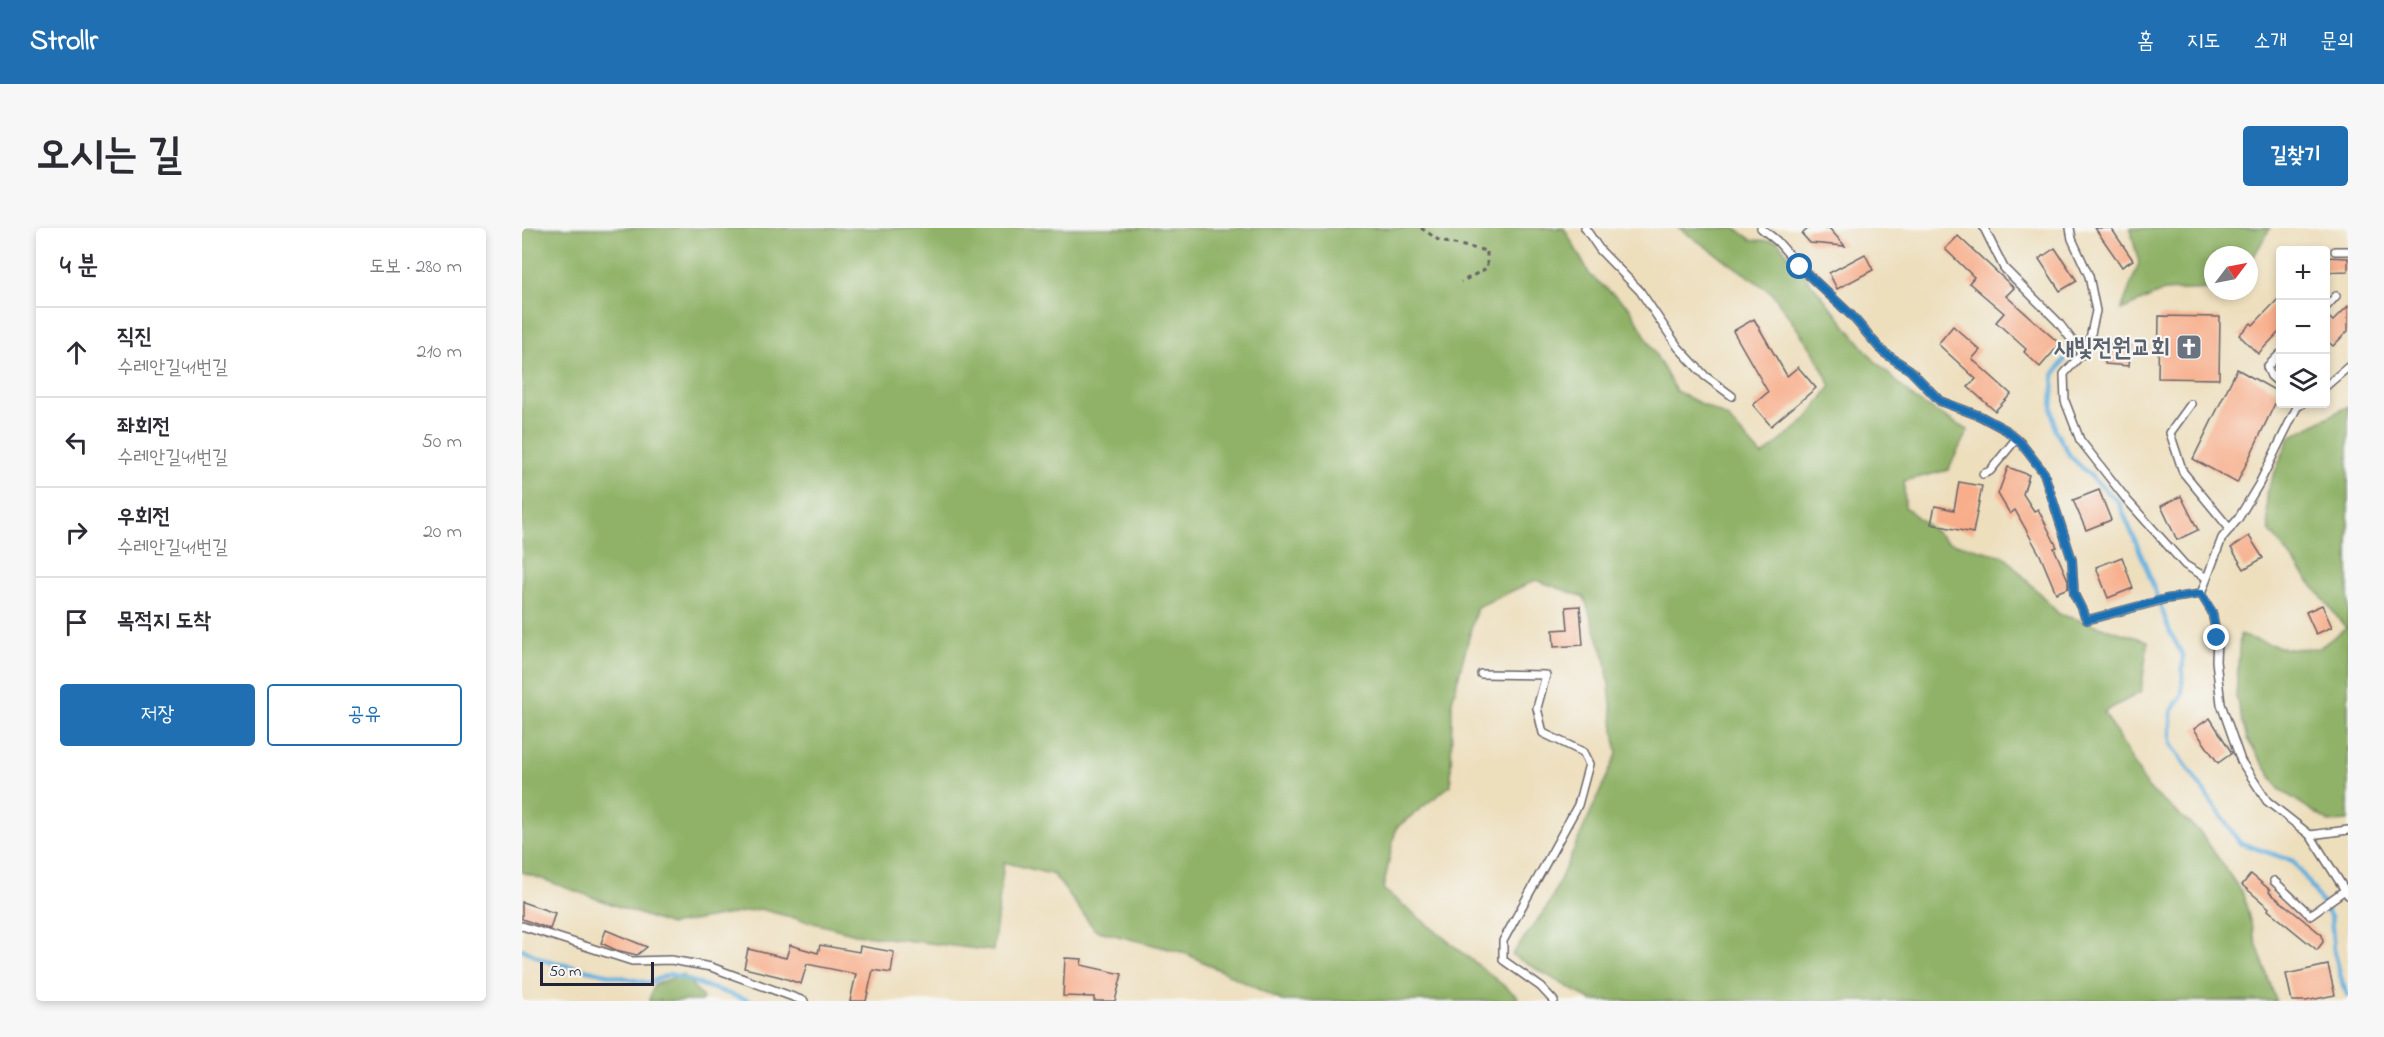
<!DOCTYPE html>
<html lang="ko">
<head>
<meta charset="utf-8">
<style>
  :root { --surface:#fff; --page:#f7f7f7; --text:#2b2b33; --muted:#7c7c81; --line:#e1e1e2; --accent:#1f6fb2 }
  body { margin:0; font-family:"Indie Flower","Poor Story",sans-serif; background:var(--page); color:var(--text) }
  .controls { position:absolute; right:18px; top:18px; display:grid; overflow:hidden; border-radius:6px; box-shadow:0 3px 9px #0003 }
  .controls button { width:54px; height:54px; display:grid; place-items:center; padding:0; border:0; border-bottom:2px solid var(--line); background:var(--surface); color:var(--text); font:30px sans-serif }
  .compass { position:absolute; left:1682px; top:18px; width:54px; height:54px; border-radius:50%; background:var(--surface); box-shadow:0 3px 9px #0003; rotate:58deg }
  .scale { position:absolute; left:18px; bottom:15px; width:114px; box-sizing:border-box; padding-left:6px; border:3px solid #22223b; border-top:0; font-size:16px; line-height:21px; white-space:nowrap; color:#22223b; -webkit-text-stroke:4px #f6f6f2; paint-order:stroke }
  .stop { position:absolute; width:18px; height:18px; margin:-14px; border:4px solid #1f6fb2; border-radius:50%; background:#fff }
  .stop.end { background:#1f6fb2; border-color:#fff; box-shadow:0 2px 6px #0008 }
  .list { margin:0; padding:0; list-style:none }
  h2 { display:flex; justify-content:space-between; align-items:center; height:78px; margin:0; padding:0 24px; font-size:26px }
  h2 small { font-size:20px; font-weight:400; color:var(--muted) }
  .list li { display:grid; grid-template-columns:39px 1fr auto; gap:18px; align-items:center; box-sizing:border-box; height:90px; padding:0 24px; border-top:2px solid var(--line) }
  .list b { display:block; font-size:22px; white-space:nowrap }
  .list p { margin:0; font-size:20px; white-space:nowrap; color:var(--muted) }
  .list em { font-size:20px; font-style:normal; color:var(--muted) }
  .actions { display:flex; gap:12px; padding:18px 24px }
  .actions a { flex:1; padding:14px 0; border:2px solid var(--accent); border-radius:6px; text-align:center; font-size:21px; color:var(--accent) }
  .actions .main { background:var(--accent); color:#fff }
  .icon { flex:none; width:33px; height:33px; fill:none; stroke:currentColor; stroke-width:2; stroke-linecap:round; stroke-linejoin:round }
  .map { position:relative; flex:none; width:1826px; height:773px; overflow:hidden; border-radius:6px }
  header { display:flex; align-items:center; gap:36px; box-sizing:border-box; height:84px; padding:0 30px; background:var(--accent); color:#fff }
  header strong { font-size:28px }
  nav { display:flex; gap:33px; margin-inline-start:auto; font-size:21px }
  .intro { display:flex; align-items:center; justify-content:space-between; box-sizing:border-box; height:144px; padding:0 36px }
  h1 { margin:0; font-size:42px }
  .button { padding:15px 27px; border-radius:6px; background:var(--accent); color:#fff; font-size:21px; font-weight:700 }
  main { display:flex; gap:36px; padding:0 36px }
  aside { flex:1; background:var(--surface); border-radius:6px; box-shadow:0 3px 9px #0003 }
  .map>svg:first-child { display:block }
  .forest { fill:#90b267; stroke:#596a51; stroke-width:1.5 }
  .lines { fill:none; stroke-linecap:round; stroke-linejoin:round }
  .stream { stroke:#64afdc; stroke-width:4.5 }
  .building { fill:#f8ae8b }
  .lane-casing { stroke:#696468; stroke-width:10 }
  .path { stroke:#696468; stroke-width:3; stroke-dasharray:4.5 4.5; stroke-linecap:butt }
  .lane { stroke:#fff; stroke-width:7 }
  .route { stroke:#1f6fb2; stroke-width:8 }
  .labels { text-anchor:middle; stroke-width:4.5; stroke-linejoin:round; paint-order:stroke }
  .worship-label { font-size:24px; font-weight:bold; fill:#5b616d; stroke:#f6f6f2; text-anchor:end }
</style>
</head>
<body>
<header>
<strong>Strollr</strong>
<nav><a>홈</a><a>지도</a><a>소개</a><a>문의</a></nav>
</header>
<div class="intro"><h1>오시는 길</h1><a class="button">길찾기</a></div>
<main>
<aside>
<h2>4 분<small>도보 · 280 m</small></h2>
<ul class="list">
<li><svg class="icon" aria-label="ahead" viewBox="0 0 24 24"><path d="M12 20V5M6 11l6-6 6 6"/></svg><div><b>직진</b><p>수레안길41번길</p></div><em>210 m</em></li>
<li><svg class="icon" aria-label="left" viewBox="0 0 24 24"><path d="M17 20v-9H6M10 6l-5 5 5 5"/></svg><div><b>좌회전</b><p>수레안길41번길</p></div><em>50 m</em></li>
<li><svg class="icon" aria-label="right" viewBox="0 0 24 24"><path d="M7 20v-9h11M14 6l5 5-5 5"/></svg><div><b>우회전</b><p>수레안길41번길</p></div><em>20 m</em></li>
<li><svg class="icon" aria-label="arrive" viewBox="0 0 24 24"><path d="M6 21V4h12l-3 4 3 4H6"/></svg><div><b>목적지 도착</b></div></li>
</ul>
<div class="actions"><a class="main">저장</a><a>공유</a></div>
</aside>
<div class="map">
<svg width="1826" height="773" viewBox="0 0 1826 773">
  <rect width="100%" height="100%" fill="#f6f6f2"/>
  <filter id="ink" filterUnits="userSpaceOnUse"><feTurbulence type="fractalNoise" baseFrequency=".0167" numOctaves="2"/><feDisplacementMap in="SourceGraphic" scale="12" xChannelSelector="R" yChannelSelector="G"/><feConvolveMatrix kernelMatrix="1 2 1 2 8 2 1 2 1" color-interpolation-filters="sRGB"/></filter>
  <filter id="wash" filterUnits="userSpaceOnUse"><feTurbulence type="fractalNoise" baseFrequency=".008" numOctaves="4" result="noise"/><feDisplacementMap in="SourceGraphic" scale="24" xChannelSelector="R" yChannelSelector="G"/><feGaussianBlur stdDeviation="1.35" result="paint"/><feColorMatrix in="noise" values="0 0 0 0 0 0 0 0 0 0 0 0 0 0 0 0 0 1.4 0 .05"/><feComposite in="paint" operator="in"/></filter>
  <g filter="url(#wash)">
    <rect width="100%" height="100%" fill="#eddebc"/>
    <g class="forest">
      <path d="M0 0H1042L1068 47 1108 80 1154 163 1205 189 1240 228 1284 192 1309 158 1291 123 1250 65 1157 0H1213L1230 12 1255 13 1351 131 1394 172 1446 202 1426 242 1382 253 1383 279 1426 314 1482 328 1537 386 1626 413 1619 464 1582 484 1626 560 1679 605 1721 666 1732 708 1754 773H1070L990 727 1027 676 1095 526 1084 434 1062 369 1014 352 955 379 930 473 929 557 874 600 861 661 996 769 992 773H760L663 725 573 702 532 647 482 634 471 723 334 706 238 681 148 697 0 644Z"/>
      <path d="M1608 0H1748L1727 37V27H1691V61L1642 63 1599 82 1617 35Z"/>
      <path d="M1826 178V593L1807 594 1757 561 1725 511 1714 469 1718 407 1764 421 1797 420 1824 400 1747 302 1744 265 1768 209Z"/>
      <path d="M161 746 181 770 179 773H127L132 757Z"/>
    </g>
    <g class="lines">
      <g class="stream">
        <path d="M1549 122 1532 147 1530 182 1533 202 1548 228 1597 275 1622 333 1648 404 1661 428 1660 467 1649 484V516L1718 615 1771 633 1788 656 1809 689 1812 722 1821 757 1826 768"/>
        <path d="M0 721 24 733 126 755 148 746 228 773"/>
      </g>
    </g>
    <g id="blocks">
      <g class="building">
        <path d="M1287 0H1307L1323 18 1288 15 1280 6Z"/>
        <path d="M1573 0H1589L1611 32 1600 39Z"/>
        <path d="M1436 8 1492 60 1484 68 1538 116 1518 139 1502 124 1504 121 1474 94 1482 85 1447 55 1452 49 1423 21Z"/>
        <path d="M1533 20 1555 53 1538 63 1517 31Z"/>
        <path d="M1343 26 1351 42 1315 61 1307 45Z"/>
        <path d="M1803 29 1826 30V43L1803 44Z"/>
        <path d="M1758 69V103L1736 126 1717 107 1729 95 1731 97Z"/>
        <path d="M1826 78V103L1811 118 1803 111V86L1811 93Z"/>
        <path d="M1637 88 1698 89 1697 151 1636 150Z"/>
        <path d="M1232 91 1265 148 1276 139 1294 160 1249 198 1231 177 1246 164 1211 103Z"/>
        <path d="M1431 98 1458 122 1450 131 1489 166 1473 183 1446 159 1454 151 1416 116Z"/>
        <path d="M1584 116 1609 117 1607 138 1583 136Z"/>
        <path d="M1715 141 1758 165 1715 255 1671 231Z"/>
        <path d="M1486 239 1507 247 1501 266 1512 283 1516 281 1535 319 1532 320 1546 352V360L1534 365 1518 327 1493 282 1488 286 1476 266Z"/>
        <path d="M1437 254 1460 258 1451 305 1409 296 1413 278 1432 282Z"/>
        <path d="M1577 262 1589 292 1564 302 1551 272Z"/>
        <path d="M1659 268 1676 302 1655 312 1639 278Z"/>
        <path d="M1727 308 1741 330 1722 341 1709 320Z"/>
        <path d="M1600 329 1611 360 1586 370 1574 339Z"/>
        <path d="M1800 377 1810 399 1794 406 1784 384Z"/>
        <path d="M1058 378 1061 417 1032 419 1031 402 1046 401 1044 379Z"/>
        <path d="M1688 490 1710 525 1696 535 1672 501Z"/>
        <path d="M1729 646 1748 662 1747 664 1800 707 1801 714 1795 722 1746 682 1747 680 1720 657Z"/>
        <path d="M0 674 33 685 28 701 0 691Z"/>
        <path d="M84 702 125 719 115 727 94 722 79 715Z"/>
        <path d="M268 717 296 725 298 717 337 724 338 718 372 724 369 745 351 742 344 773H328L334 746 285 736 279 756 259 749 222 740 226 721 264 730Z"/>
        <path d="M543 730 560 731 559 737 600 746 593 773H572V769L541 768Z"/>
        <path d="M1806 737 1813 767 1784 773H1770L1764 746Z"/>
      </g>
    </g>
  </g>
  <g filter="url(#ink)">
    <use href="#blocks" fill-opacity="0" stroke="#696468" stroke-width="1.5"/>
    <g class="lines">
      <g class="lane-casing">
        <g id="lane">
          <path d="M1063 0 1078 22 1118 63 1156 119 1183 148 1210 168"/>
          <path d="M1239 0 1255 13 1278 39 1330 88 1361 124 1388 142 1418 173 1458 188 1484 202 1498 214 1522 245 1550 332 1552 366 1565 392 1644 371 1679 366 1690 384 1695 410 1694 433 1699 476 1719 533 1745 573 1788 607 1826 667"/>
          <path d="M1462 0 1482 40 1536 94 1560 125"/>
          <path d="M1548 0 1550 11 1567 48 1574 83 1566 119 1542 146 1543 173 1558 212 1605 272 1663 337 1685 350"/>
          <path d="M1813 23H1826"/>
          <path d="M1804 79 1814 68"/>
          <path d="M1758 126 1745 139 1749 148 1758 156"/>
          <path d="M1804 158 1826 139"/>
          <path d="M1669 176 1648 205 1661 244 1708 301"/>
          <path d="M1461 246 1468 243 1494 211"/>
          <path d="M1679 366 1700 310 1716 291 1737 256 1775 179 1780 176"/>
          <path d="M959 446 1024 447 1015 480 1021 505 1061 524 1067 536 1056 577 981 713V732L1019 759 1032 773"/>
          <path d="M1788 607 1826 602"/>
          <path d="M1752 653 1788 687 1823 662"/>
          <path d="M0 698 110 733 149 732 189 739 282 773"/>
        </g>
      </g>
      <path class="path" d="M899 0 918 13 965 23V40L939 54"/>
      <use href="#lane" class="lane"/>
    </g>
  </g>
  <g class="lines" filter="url(#ink)">
    <path class="route" d="M1278 39 1330 88 1361 124 1388 142 1418 173 1458 188 1484 202 1498 214 1522 245 1550 332 1552 366 1565 392 1643 371 1679 366 1690 384 1695 410"/>
  </g>
  <defs>
    <g id="church-square" transform="scale(1.35)"><rect x="-9" y="-9" width="18" height="18" rx="4" fill="#6b7280" stroke="#f6f6f2"/><path d="M-1.2-6h2.4v3.5h3.3v2.4h-3.3V6h-2.4V-.1h-3.3v-2.4h3.3Z" fill="#fff"/></g>
  </defs>
  <g fill-rule="evenodd">
    <use href="#church-square" x="1667" y="119"/>
  </g>
  <g class="labels">
    <g class="worship-label">
      <text x="1648" y="127">새빛전원교회</text>
    </g>
  </g>
</svg>
<div class="controls">
<button>+</button>
<button>−</button>
<button><svg class="icon" aria-label="layers" viewBox="0 0 24 24"><path d="M12 4l9 5-9 5-9-5zM3 14l9 5 9-5"/></svg></button>
</div>
<svg class="compass" viewBox="-18 -18 36 36"><path d="M0-13l5 13h-10z" fill="#e53935"/><path d="M0 13l5-13h-10z" fill="#7c7c81"/></svg>
<div class="scale">50 m</div>
<div class="stop" style="left:1278px;top:39px"></div>
<div class="stop end" style="left:1695px;top:410px"></div>
</div>
</main>
</body>
</html>
